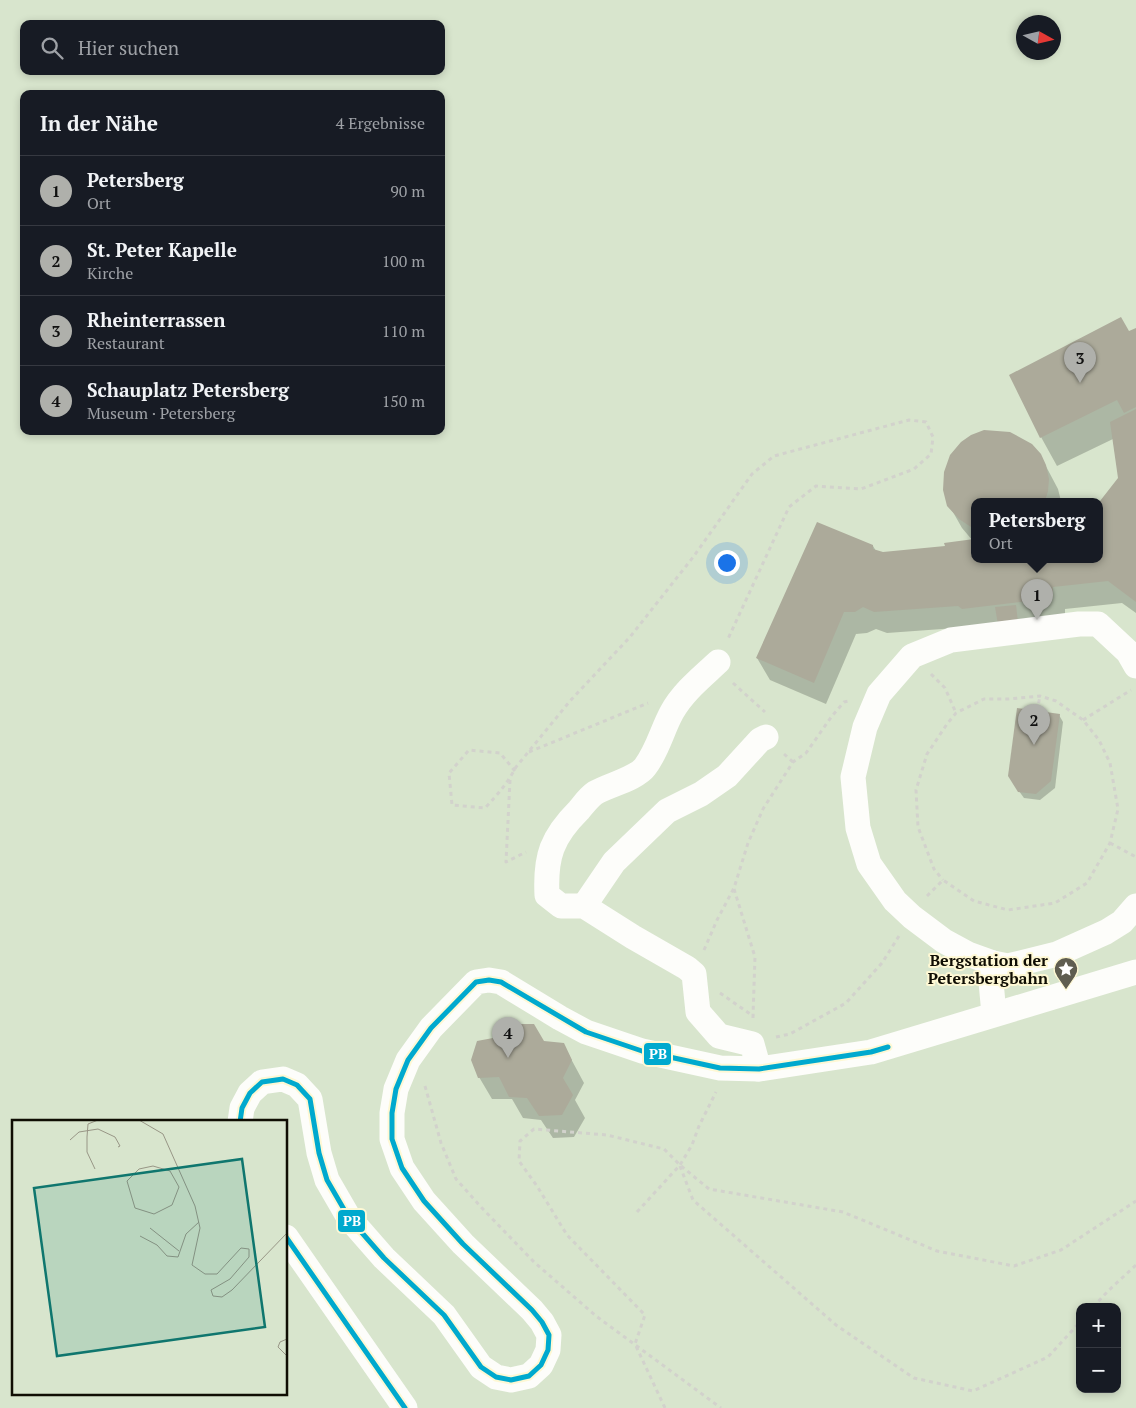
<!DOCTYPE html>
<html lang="de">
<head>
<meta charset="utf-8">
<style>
  :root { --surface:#171b24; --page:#242831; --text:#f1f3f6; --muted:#9ea1a6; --line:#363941; --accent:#afb0ab }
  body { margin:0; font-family:"PT Serif",serif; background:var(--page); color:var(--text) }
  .controls { position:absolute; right:15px; bottom:15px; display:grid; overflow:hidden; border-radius:10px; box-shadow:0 2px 8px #0003 }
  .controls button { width:45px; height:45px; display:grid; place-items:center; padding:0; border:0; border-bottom:1px solid var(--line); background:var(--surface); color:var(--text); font:25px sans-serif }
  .compass { position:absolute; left:1016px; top:15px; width:45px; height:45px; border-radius:50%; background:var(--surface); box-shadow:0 2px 8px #0003; rotate:98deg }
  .you { position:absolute; left:726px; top:562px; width:18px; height:18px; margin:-12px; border:4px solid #fff; border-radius:50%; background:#1a73e8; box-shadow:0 0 0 8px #1a73e833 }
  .badge { display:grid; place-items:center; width:32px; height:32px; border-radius:50%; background:var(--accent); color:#111; font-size:16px; font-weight:700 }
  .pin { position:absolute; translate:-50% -41px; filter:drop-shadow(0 1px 2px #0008) }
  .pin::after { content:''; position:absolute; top:26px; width:18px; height:15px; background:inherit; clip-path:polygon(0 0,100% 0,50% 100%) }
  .popup { position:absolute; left:971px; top:498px; width:132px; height:65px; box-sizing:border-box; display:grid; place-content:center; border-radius:10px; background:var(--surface); filter:drop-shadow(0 1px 4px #0005); font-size:16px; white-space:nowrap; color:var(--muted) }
  .popup b { font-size:19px; color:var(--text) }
  .popup::after { content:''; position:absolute; left:50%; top:100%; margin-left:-10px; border:10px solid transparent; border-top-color:var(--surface) }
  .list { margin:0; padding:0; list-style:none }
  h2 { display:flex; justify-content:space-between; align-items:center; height:65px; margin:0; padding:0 20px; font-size:21px }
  h2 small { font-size:16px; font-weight:400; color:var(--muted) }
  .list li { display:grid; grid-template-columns:32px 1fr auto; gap:15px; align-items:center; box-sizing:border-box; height:70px; padding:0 20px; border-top:1px solid var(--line) }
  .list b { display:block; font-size:19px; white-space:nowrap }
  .list p { margin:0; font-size:16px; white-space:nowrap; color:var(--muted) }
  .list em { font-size:16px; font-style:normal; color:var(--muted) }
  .icon { flex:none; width:28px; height:28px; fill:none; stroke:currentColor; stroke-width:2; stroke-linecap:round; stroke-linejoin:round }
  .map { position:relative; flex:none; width:1136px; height:1408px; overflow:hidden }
  .search { position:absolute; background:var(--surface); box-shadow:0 2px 8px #0003; left:20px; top:20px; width:425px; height:55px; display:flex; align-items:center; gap:12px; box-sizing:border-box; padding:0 18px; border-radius:10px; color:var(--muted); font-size:19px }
  .panel { position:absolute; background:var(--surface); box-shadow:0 2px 8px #0003; left:20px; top:90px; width:425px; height:345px; border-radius:10px }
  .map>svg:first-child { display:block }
  .green { fill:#d8e5cd; fill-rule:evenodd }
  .shadow { fill:#0003 }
  .building { fill:#acaa9a }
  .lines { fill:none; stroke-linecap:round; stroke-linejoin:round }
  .path { stroke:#d2d2cc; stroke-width:3; stroke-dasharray:4 4; stroke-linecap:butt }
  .minor { stroke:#fdfdfa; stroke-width:25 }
  .bus-1-casing { stroke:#fef8d4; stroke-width:9 }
  .bus-1 { stroke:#00a9ce; stroke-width:5 }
  .labels { text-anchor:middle; stroke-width:4; stroke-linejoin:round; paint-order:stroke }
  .poi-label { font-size:16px; font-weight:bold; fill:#0f0d03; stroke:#fef8d4; text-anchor:end }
  .inset-road { fill:none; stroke:#989686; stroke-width:1 }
  .view { fill:#0f766e; fill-opacity:0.15; stroke:#0f766e; stroke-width:2.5 }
  .inset-edge { fill:none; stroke:#0f0d03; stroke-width:2.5 }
  .line-badge { stroke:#fef8d4; stroke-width:2 }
  .badge-label { font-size:14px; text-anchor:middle; font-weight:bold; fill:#fff }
</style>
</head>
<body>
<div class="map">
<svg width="1136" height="1408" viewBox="0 0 1136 1408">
  <rect width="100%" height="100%" fill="#f4f1de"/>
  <path class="green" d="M0 0H1136V1408H0ZM1024 22H1054V52H1024ZM24 24H441V71H24ZM24 94H441V431H24ZM974 501H1100V559H974ZM14 1122H286V1394H14ZM1080 1307H1117V1389H1080Z"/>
  <g class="shadow">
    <path d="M1136 330V613L1122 603 1065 609V620L887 633 876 629 867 633 856 634 826 704 770 680 757 658 873 546 876 551 883 554 947 547 973 541 962 528 949 505 1040 455 1058 489 1061 501H974V559H1100V503L1119 479 1113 439 1057 466 1041 437 1129 333Z"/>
    <path d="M1059 715 1063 722 1055 788 1040 800 1024 798 1013 783Z"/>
    <path d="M543 1042 563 1044 584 1083 575 1100 585 1118 574 1137 553 1138 541 1120 523 1118 512 1099H492L479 1077 507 1043Z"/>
  </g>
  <g class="building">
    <path d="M1121 317 1129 331 1136 328V407L1124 413 1117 400 1040 438 1009 375Z"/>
    <path d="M1136 409V602L1108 581 1053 587V598L962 609 958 606 874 612 863 607 855 612H844L814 683 756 658 817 522 873 545V549L883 552 945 546 944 543 974 539V559H1100V501L1118 478 1110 422Z"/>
    <path d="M984 430 1010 432 1032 444 1041 454 1046 465 1049 479 1048 491 1045 501H974V529L959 519 947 506 943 490 944 472 950 455 961 442 971 435Z"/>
    <path d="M1016 605 1018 622 998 625 995 607Z"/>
    <path d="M1017 708 1060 714 1051 781 1036 794 1018 792 1008 776Z"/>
    <path d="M515 1024H534L544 1041 564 1043 572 1060 563 1078 573 1095 562 1115 539 1116 527 1098 509 1097 499 1077 478 1078 471 1060 477 1041 493 1038 506 1042Z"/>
  </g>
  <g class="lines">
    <g class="path">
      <path d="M931 674 945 688 956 713"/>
      <path d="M733 683 765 712"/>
      <path d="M1037 711 1040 696"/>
      <path d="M1083 720 1131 690"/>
      <path d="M529 752 648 703"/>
      <path d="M784 754 793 762"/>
      <path d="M515 771 500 753 469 750 449 773 452 805 485 808C498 794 507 784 516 767L570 701 630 637 694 556 752 474 774 456 909 420 926 422 933 437 931 454 914 469 861 489 816 486 789 507 727 641"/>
      <path d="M510 780 506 862 526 852"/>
      <path d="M1110 843 1136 857"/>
      <path d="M734 889 755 957 753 1016"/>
      <path d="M927 896 943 880 974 901 1008 910 1055 903 1087 883 1110 843 1118 809 1110 763 1099 740 1083 720 1056 701 1040 696 1008 699H984L956 713 947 724 927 754 916 790 918 827 934 869 943 880"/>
      <path d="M704 950 717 920 734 888 748 843 763 809 793 762 806 753 832 716 844 702 849 701"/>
      <path d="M720 993 753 1016V1018"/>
      <path d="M776 1037 790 1034 846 1003 882 963 899 936"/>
      <path d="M425 1086 441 1143 456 1179 481 1207 534 1262 596 1316 721 1408"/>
      <path d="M680 1166 693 1200 836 1325 914 1378 973 1391 1048 1357 1080 1322"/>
      <path d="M637 1212 680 1165 692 1145 699 1126 716 1092"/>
      <path d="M1093 1307 1108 1291 1136 1265"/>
      <path d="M665 1408 635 1344 645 1315 567 1235 537 1186 519 1161 520 1141 534 1129 607 1135 664 1149 680 1165 709 1189 843 1212 937 1251 1014 1266 1061 1250 1136 1201"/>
    </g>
    <g class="minor">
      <path d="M718 662C702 677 683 692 672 712 662 730 658 750 645 767 636 779 608 785 595 793 589 797 584 804 579 810 552 837 545 856 547 895L561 906H584L633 937 687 968 694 974 698 1012 719 1036 752 1044 759 1069"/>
      <path d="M1136 666 1128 652 1098 624H1079L951 640 912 656 879 694 865 727 853 777 858 828 869 864 895 901 912 917 944 941 968 954 993 963 1008 966 1057 954 1106 932 1122 922 1136 906"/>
      <path d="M584 906 614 862 667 811 701 794 727 776 760 740 766 737"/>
      <path d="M993 963 991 982 994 1014"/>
      <path d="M240 1122 242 1108 250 1093 262 1082 283 1079 297 1085 310 1099 319 1153 327 1180 349 1218 384 1258 444 1315 481 1367 496 1377 511 1380 529 1376 541 1365 548 1350 549 1335 542 1322 532 1310 463 1244 424 1201 402 1168 392 1139V1113L396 1089 408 1060 431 1028 476 982 489 980 501 982 560 1018 586 1032 642 1051 720 1068 759 1069 871 1052 1136 972"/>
      <path d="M286 1237 405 1408"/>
    </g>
    <g class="bus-1-casing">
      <g id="bus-1">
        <path d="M240 1122 242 1108 250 1093 262 1082 283 1079 297 1085 310 1099 319 1153 327 1180 349 1218 384 1258 444 1315 481 1367 496 1377 511 1380 529 1376 541 1365 548 1350 549 1335 542 1322 532 1310 463 1244 424 1201 402 1168 392 1139V1113L396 1089 408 1060 431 1028 476 982 489 980 501 982 586 1032 642 1051 720 1068 759 1069 871 1052 888 1047"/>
        <path d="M286 1237 405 1408"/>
      </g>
    </g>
    <use href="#bus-1" class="bus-1"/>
  </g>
  <defs>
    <g id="sight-pin" transform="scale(1.25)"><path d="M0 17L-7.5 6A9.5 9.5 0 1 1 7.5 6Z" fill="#5f5d50" stroke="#fef8d4"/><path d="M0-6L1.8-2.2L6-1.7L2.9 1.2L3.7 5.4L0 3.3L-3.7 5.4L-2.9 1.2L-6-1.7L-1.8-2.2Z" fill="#fff"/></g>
  </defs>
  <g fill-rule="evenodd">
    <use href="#sight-pin" x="1066" y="969"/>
  </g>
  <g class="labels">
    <g class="poi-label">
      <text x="1048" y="966">Bergstation der<tspan x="1048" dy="18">Petersbergbahn</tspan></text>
    </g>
  </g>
  <g transform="translate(12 1120)">
    <rect width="275" height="275" fill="#f4f1de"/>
    <path d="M0 0H275V275H0Z" fill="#d8e5cd"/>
    <path class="inset-road" d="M127 0 151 14 183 86 188 108 180 145 193 154H205L229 128 237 129V137L218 159 199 170 201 176 210 177 220 170 275 113M58 20 67 12 86 9 103 17 108 26 106 27M141 46 158 51 167 67 160 85 142 94 123 88 115 61 127 49ZM83 49 75 32V17L76 4 86 0M138 108 167 131M128 116 145 125 155 136 166 137 174 114 187 102M275 219 268 222 266 227 275 236"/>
    <path class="view" d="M230 39 253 207 45 236 22 68Z"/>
    <rect width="275" height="275" class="inset-edge"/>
  </g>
  <g class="line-badge">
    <rect x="643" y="1042" width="29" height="24" rx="5" fill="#00a9ce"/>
    <rect x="337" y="1209" width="29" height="24" rx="5" fill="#00a9ce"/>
  </g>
  <g class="badge-label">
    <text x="658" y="1059">PB</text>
    <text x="352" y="1226">PB</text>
  </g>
</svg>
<div class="controls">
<button>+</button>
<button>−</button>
</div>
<svg class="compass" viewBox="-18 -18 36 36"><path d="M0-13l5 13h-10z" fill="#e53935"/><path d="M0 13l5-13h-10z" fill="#9ea1a6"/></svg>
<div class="you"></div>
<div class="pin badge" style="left:1037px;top:620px">1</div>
<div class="popup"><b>Petersberg</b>Ort</div>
<div class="pin badge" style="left:1034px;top:745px">2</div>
<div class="pin badge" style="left:1080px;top:383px">3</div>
<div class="pin badge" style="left:508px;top:1058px">4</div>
<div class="search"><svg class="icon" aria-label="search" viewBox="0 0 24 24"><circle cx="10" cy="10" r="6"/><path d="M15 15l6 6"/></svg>Hier suchen</div>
<section class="panel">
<h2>In der Nähe<small>4 Ergebnisse</small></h2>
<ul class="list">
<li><span class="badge">1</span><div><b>Petersberg</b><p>Ort</p></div><em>90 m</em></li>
<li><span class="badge">2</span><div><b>St. Peter Kapelle</b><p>Kirche</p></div><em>100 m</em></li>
<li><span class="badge">3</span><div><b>Rheinterrassen</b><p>Restaurant</p></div><em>110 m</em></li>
<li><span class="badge">4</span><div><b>Schauplatz Petersberg</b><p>Museum · Petersberg</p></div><em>150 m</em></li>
</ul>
</section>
</div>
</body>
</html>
